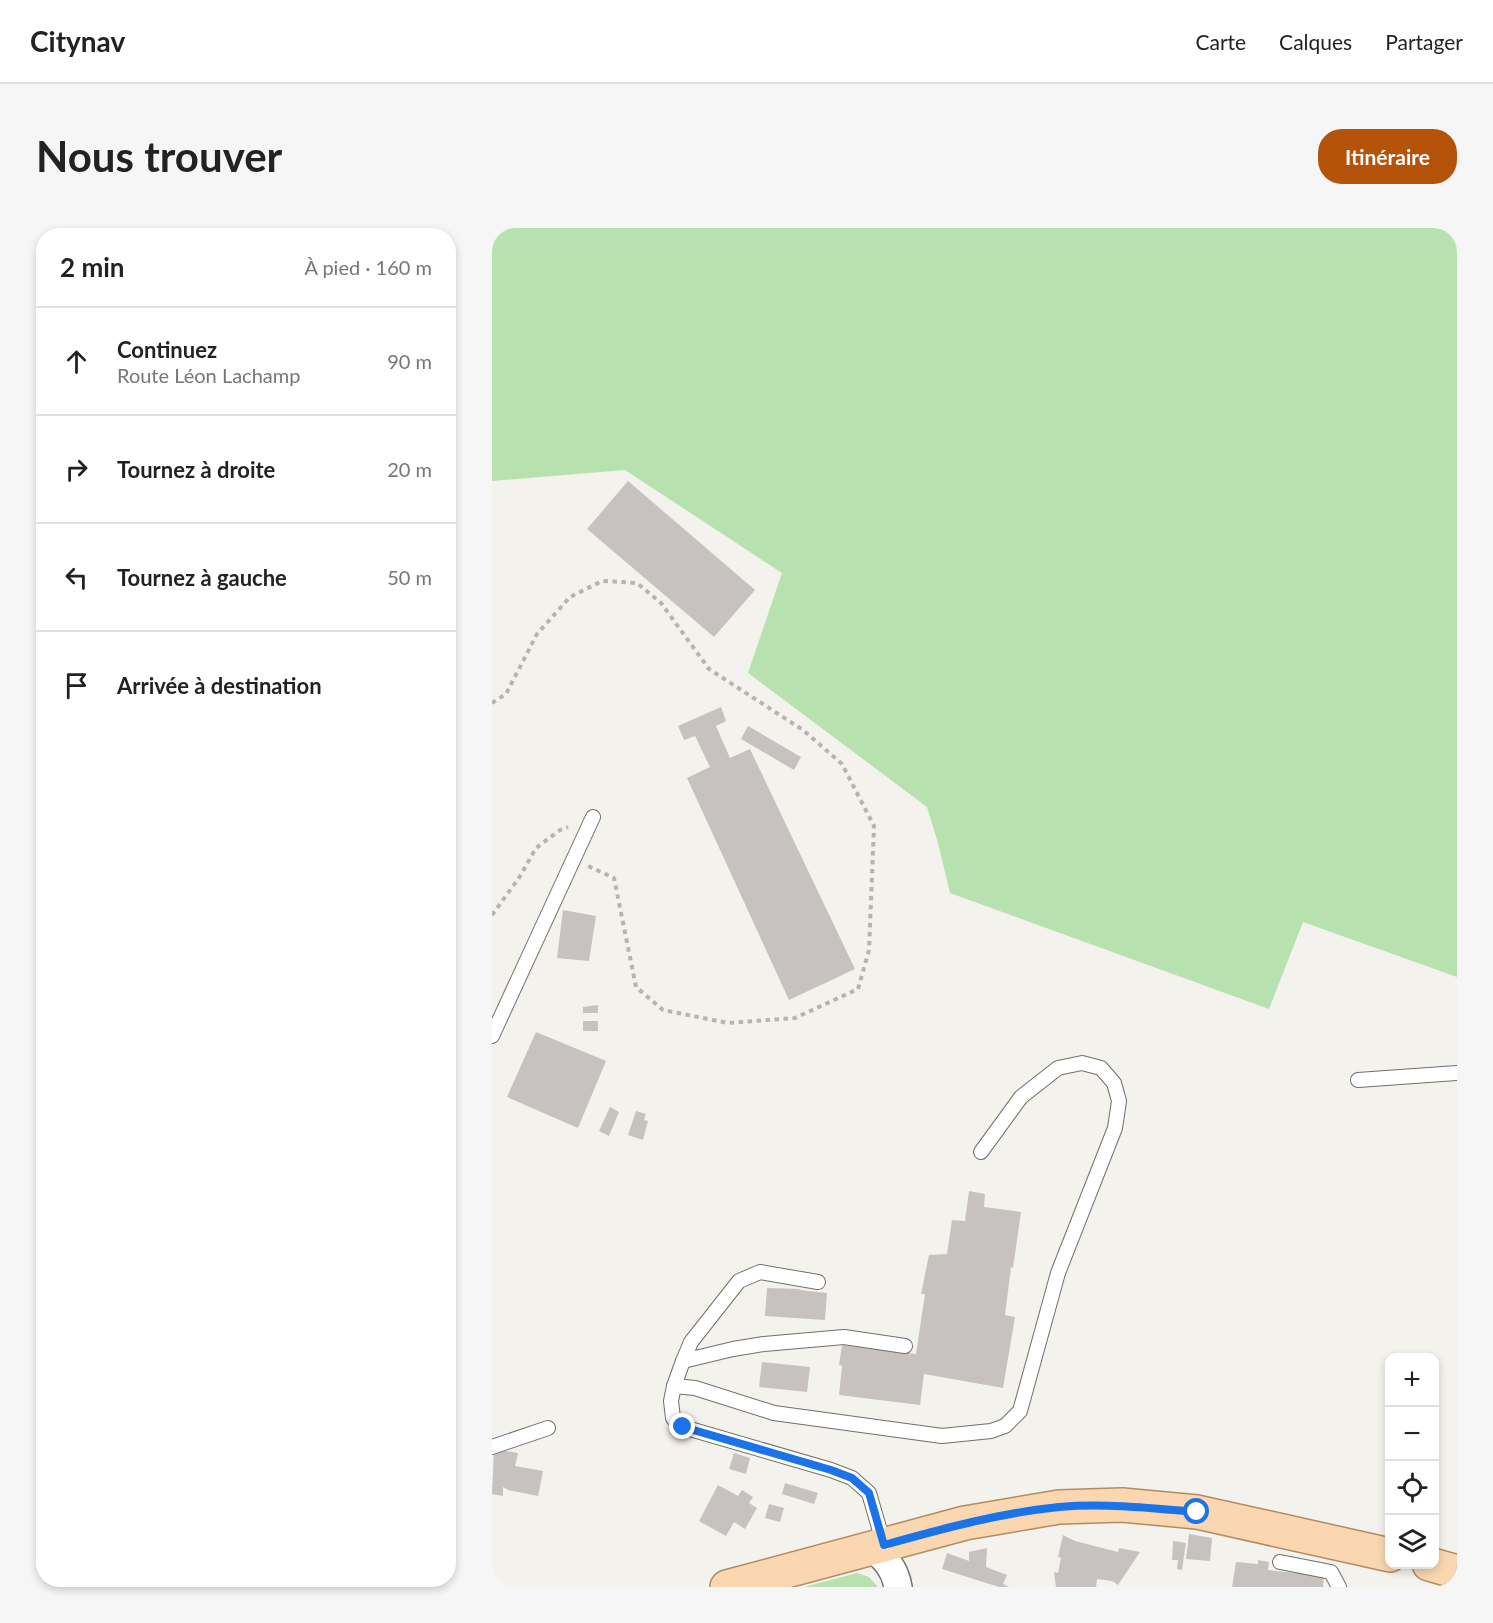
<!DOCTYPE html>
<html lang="fr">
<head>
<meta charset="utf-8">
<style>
  :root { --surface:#fff; --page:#f6f6f6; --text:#222; --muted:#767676; --line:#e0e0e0; --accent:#b45309 }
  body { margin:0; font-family:Lato,sans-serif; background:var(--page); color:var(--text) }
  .controls { position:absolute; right:18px; bottom:18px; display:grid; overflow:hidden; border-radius:12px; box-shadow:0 3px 9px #0003 }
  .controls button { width:54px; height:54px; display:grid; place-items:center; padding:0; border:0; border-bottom:2px solid var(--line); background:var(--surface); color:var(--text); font:30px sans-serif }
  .stop { position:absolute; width:18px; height:18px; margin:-14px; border:4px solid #1a73e8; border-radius:50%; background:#fff }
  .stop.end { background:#1a73e8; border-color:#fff; box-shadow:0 2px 6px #0008 }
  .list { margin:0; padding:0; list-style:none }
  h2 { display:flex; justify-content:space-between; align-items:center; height:78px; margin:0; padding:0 24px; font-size:26px }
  h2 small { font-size:20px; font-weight:400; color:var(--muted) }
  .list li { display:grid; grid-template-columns:39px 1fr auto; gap:18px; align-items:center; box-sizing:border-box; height:108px; padding:0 24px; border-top:2px solid var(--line) }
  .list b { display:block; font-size:22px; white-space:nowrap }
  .list p { margin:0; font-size:20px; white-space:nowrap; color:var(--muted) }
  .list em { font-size:20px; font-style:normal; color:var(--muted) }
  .icon { flex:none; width:33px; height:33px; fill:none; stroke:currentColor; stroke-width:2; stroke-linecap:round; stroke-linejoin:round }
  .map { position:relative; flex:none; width:965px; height:1359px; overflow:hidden; border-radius:24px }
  header { display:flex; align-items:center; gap:36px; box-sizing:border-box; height:84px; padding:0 30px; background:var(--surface); border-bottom:2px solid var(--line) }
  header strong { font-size:28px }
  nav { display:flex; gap:33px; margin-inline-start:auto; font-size:21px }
  .intro { display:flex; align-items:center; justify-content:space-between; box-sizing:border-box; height:144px; padding:0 36px }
  h1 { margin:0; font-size:42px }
  .button { padding:15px 27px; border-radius:24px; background:var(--accent); color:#fff; font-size:21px; font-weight:700 }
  main { display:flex; gap:36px; padding:0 36px }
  aside { flex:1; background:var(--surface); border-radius:24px; box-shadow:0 3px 9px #0003 }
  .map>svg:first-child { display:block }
  .green { fill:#b7e2af }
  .building { fill:#c7c2bf }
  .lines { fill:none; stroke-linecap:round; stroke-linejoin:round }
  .service-casing { stroke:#716f6a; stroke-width:16 }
  .minor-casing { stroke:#716f6a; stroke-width:30 }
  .primary-casing { stroke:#b18c62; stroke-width:36 }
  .path { stroke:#b6b4b0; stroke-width:4; stroke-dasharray:4.5 4.5; stroke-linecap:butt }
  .service { stroke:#fff; stroke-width:14 }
  .minor { stroke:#fff; stroke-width:27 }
  .primary { stroke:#fad7b1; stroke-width:33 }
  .route { stroke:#1a73e8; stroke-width:8 }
</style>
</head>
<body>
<header>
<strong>Citynav</strong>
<nav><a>Carte</a><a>Calques</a><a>Partager</a></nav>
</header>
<div class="intro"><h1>Nous trouver</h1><a class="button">Itinéraire</a></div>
<main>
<aside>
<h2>2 min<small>À pied · 160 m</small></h2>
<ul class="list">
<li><svg class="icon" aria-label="ahead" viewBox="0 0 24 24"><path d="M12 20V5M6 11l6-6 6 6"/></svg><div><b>Continuez</b><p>Route Léon Lachamp</p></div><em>90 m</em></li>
<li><svg class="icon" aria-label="right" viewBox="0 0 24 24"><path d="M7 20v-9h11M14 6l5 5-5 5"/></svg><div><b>Tournez à droite</b></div><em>20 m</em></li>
<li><svg class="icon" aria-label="left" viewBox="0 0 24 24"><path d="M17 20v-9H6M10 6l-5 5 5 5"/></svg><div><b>Tournez à gauche</b></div><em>50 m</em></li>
<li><svg class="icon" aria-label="arrive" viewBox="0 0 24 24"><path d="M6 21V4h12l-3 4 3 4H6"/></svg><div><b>Arrivée à destination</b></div></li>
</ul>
</aside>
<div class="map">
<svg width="965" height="1359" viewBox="0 0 965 1359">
  <rect width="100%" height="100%" fill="#f4f2ed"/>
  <g class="green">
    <path d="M0 0H965V749L811 694 777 781 458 665 446 615 435 579 256 445 290 345 133 242 0 253Z"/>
    <path d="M365 1345 377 1349 386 1359H312Z"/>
  </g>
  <g class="building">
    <path d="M136 253 263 362 222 409 95 301Z"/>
    <path d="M229 479 234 493 224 498 238 530 258 521 363 741 297 772 195 550 218 539 203 508 192 512 186 498Z"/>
    <path d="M256 498 309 529 302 542 249 511Z"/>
    <path d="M71 682 104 688 97 733 65 730Z"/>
    <path d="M106 777V785H91V779Z"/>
    <rect x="91" y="793" width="15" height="10"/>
    <path d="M44 804 114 833 86 900 15 869Z"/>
    <path d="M118 879 127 884 117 908 107 903Z"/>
    <path d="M144 883 154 886 152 892 156 893 151 912 136 907Z"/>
    <path d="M477 963 493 966 492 979 529 984 521 1040 519 1039 513 1087 523 1089 511 1160 432 1146 428 1177 347 1167 350 1138 347 1137 350 1117 424 1126 433 1066H429L437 1027 455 1026 460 992 473 993Z"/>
    <path d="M275 1060 307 1061 308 1062 335 1065 333 1092 273 1088Z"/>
    <path d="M270 1134 318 1139 315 1164 267 1159Z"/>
    <path d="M2 1221 26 1225 23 1238 51 1243 46 1268 16 1262 11 1259V1268L0 1266Z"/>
    <path d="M242 1225 258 1230 254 1246 237 1241Z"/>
    <path d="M293 1255 326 1265 322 1276 290 1266Z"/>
    <path d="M226 1257 246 1268 250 1262 261 1269 257 1275 265 1280 253 1301 242 1294 234 1308 207 1293Z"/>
    <path d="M277 1276 292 1280 288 1294 273 1290Z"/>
    <path d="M697 1306 720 1310 718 1333 694 1331Z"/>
    <path d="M571 1307 583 1313 626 1324 627 1320 648 1324 626 1357 620 1353 605 1351 604 1359H564L562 1344 566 1345 569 1330 566 1329Z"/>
    <path d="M681 1313 694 1315 690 1342 685 1341 686 1332H680Z"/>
    <path d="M495 1320 494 1339 515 1347 511 1356 517 1359H507L450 1341 455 1325 477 1333V1324Z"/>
    <path d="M766 1332 777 1334 776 1342 832 1348 831 1359H740L744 1334 766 1336Z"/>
  </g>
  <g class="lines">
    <g class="service-casing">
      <g id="service">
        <path d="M0 808 101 589"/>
        <path d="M866 852 965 845"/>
        <path d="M191 1133 199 1114 247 1053 268 1044 326 1054"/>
        <path d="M182 1158 191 1133 241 1121 272 1116 352 1109 413 1118"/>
        <path d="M0 1219 56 1200"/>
        <path d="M392 1317 377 1265 360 1250 339 1242 191 1199 181 1190 179 1173 182 1158 203 1160 282 1185 450 1208 499 1203 513 1198 528 1183 566 1045 623 900 627 873 622 855 609 840 590 835 566 840 529 869 489 924"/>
        <path d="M788 1334 839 1344 847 1359"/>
      </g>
    </g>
    <g class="minor-casing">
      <path id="minor" d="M380 1320C394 1331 403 1341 406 1359"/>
    </g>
    <g class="primary-casing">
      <g id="primary">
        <path d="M937 1336 965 1344"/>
        <path d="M235 1359 473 1295 567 1279 630 1277 705 1284 898 1327"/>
      </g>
    </g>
    <g class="path">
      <path d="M0 475 14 466 45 406 78 369 110 353 145 355 169 375 217 441 311 502 350 536 382 598 377 722 366 761 303 790 236 795 171 782 144 759 122 650 96 638"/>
      <path d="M0 687 27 650 44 620 68 602 76 599"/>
    </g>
    <use href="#service" class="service"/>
    <use href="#minor" class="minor"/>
    <use href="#primary" class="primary"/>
  </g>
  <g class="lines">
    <path class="route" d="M191 1199 339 1242 360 1250 377 1265 392 1317C449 1301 508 1285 567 1279 613 1275 659 1280 705 1284"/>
  </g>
</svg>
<div class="controls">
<button>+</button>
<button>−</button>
<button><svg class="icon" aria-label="locate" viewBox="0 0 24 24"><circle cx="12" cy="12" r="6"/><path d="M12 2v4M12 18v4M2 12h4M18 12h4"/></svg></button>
<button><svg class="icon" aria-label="layers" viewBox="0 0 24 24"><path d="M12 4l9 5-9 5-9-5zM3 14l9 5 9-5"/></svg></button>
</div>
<div class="stop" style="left:705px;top:1284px"></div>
<div class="stop end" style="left:191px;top:1199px"></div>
</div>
</main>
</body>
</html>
